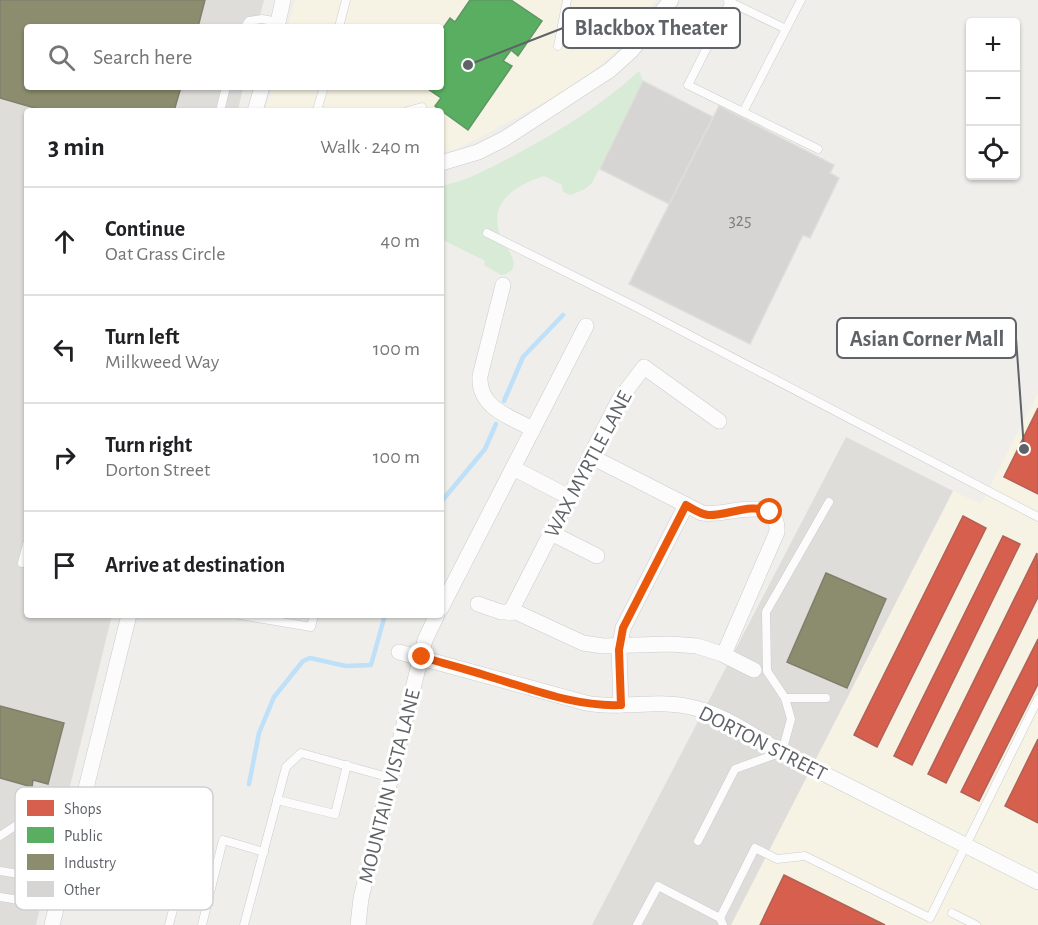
<!DOCTYPE html>
<html lang="en">
<head>
<meta charset="utf-8">
<style>
  :root { --surface:#fff; --page:#f6f6f6; --text:#202124; --muted:#757577; --line:#e0e0e0 }
  body { margin:0; font-family:"Alegreya Sans",sans-serif; background:var(--page); color:var(--text) }
  .controls { position:absolute; right:18px; top:18px; display:grid; overflow:hidden; border-radius:6px; box-shadow:0 2px 4px #0004 }
  .controls button { width:54px; height:54px; display:grid; place-items:center; padding:0; border:0; border-bottom:2px solid var(--line); background:var(--surface); color:var(--text); font:30px sans-serif }
  .stop { position:absolute; width:18px; height:18px; margin:-14px; border:4px solid #ea580c; border-radius:50%; background:#fff }
  .stop.end { background:#ea580c; border-color:#fff; box-shadow:0 2px 6px #0008 }
  .list { margin:0; padding:0; list-style:none }
  h2 { display:flex; justify-content:space-between; align-items:center; height:78px; margin:0; padding:0 24px; font-size:26px }
  h2 small { font-size:20px; font-weight:400; color:var(--muted) }
  .list li { display:grid; grid-template-columns:39px 1fr auto; gap:18px; align-items:center; box-sizing:border-box; height:108px; padding:0 24px; border-top:2px solid var(--line) }
  .list b { display:block; font-size:22px; white-space:nowrap }
  .list p { margin:0; font-size:20px; white-space:nowrap; color:var(--muted) }
  .list em { font-size:20px; font-style:normal; color:var(--muted) }
  .icon { flex:none; width:33px; height:33px; fill:none; stroke:currentColor; stroke-width:2; stroke-linecap:round; stroke-linejoin:round }
  .map { position:relative; flex:none; width:1038px; height:925px; overflow:hidden }
  .search { position:absolute; background:var(--surface); box-shadow:0 2px 4px #0004; left:24px; top:24px; width:420px; height:66px; display:flex; align-items:center; gap:15px; box-sizing:border-box; padding:0 21px; border-radius:6px; color:var(--muted); font-size:22px }
  .panel { position:absolute; background:var(--surface); box-shadow:0 2px 4px #0004; left:24px; top:108px; width:420px; height:510px; border-radius:6px }
  .map>svg:first-child { display:block }
  .commercial { fill:#f7f3e4 }
  .industrial { fill:#dfddda }
  .green { fill:#d8ebd6 }
  .shops { fill:#d6604d; stroke:#b26155; stroke-width:1.5 }
  .public { fill:#5aae61; stroke:#5c9863; stroke-width:1.5 }
  .industry { fill:#8c8c6e; stroke:#7e806c; stroke-width:1.5 }
  .lines { fill:none; stroke-linecap:round; stroke-linejoin:round }
  .stream { stroke:#bfe0f9; stroke-width:4.5 }
  .building { fill:#d6d5d3; stroke:#deddd9; stroke-width:1.5 }
  .lane-casing { stroke:#cbcccc; stroke-width:9 }
  .street-casing { stroke:#cbcccc; stroke-width:16 }
  .lane { stroke:#fdfcfc; stroke-width:8 }
  .street { stroke:#fdfcfc; stroke-width:15 }
  .route { stroke:#ea580c; stroke-width:8 }
  .labels { text-anchor:middle; stroke-width:6; stroke-linejoin:round; paint-order:stroke }
  .number-label { font-size:18px; fill:#7e8184 }
  .street-label { font-size:21px; fill:#5f6368; stroke:#fff }
  .key { fill:#fff; stroke:#cfd0d2; stroke-width:1.5 }
  .key-label { font-size:16px; fill:#5f6368 }
  .leader { fill:none; stroke:#5f6368; stroke-width:2 }
  .callout-dot { fill:#5f6368; stroke:#fff; stroke-width:2 }
  .callout { fill:#fff; stroke:#5f6368; stroke-width:2 }
  .callout-label { font-size:22px; text-anchor:middle; font-weight:bold; fill:#5f6368 }
</style>
</head>
<body>
<div class="map">
<svg width="1038" height="925" viewBox="0 0 1038 925">
  <rect width="100%" height="100%" fill="#efeeea"/>
  <g class="commercial">
    <path d="M295 0H656L622 45 599 66 570 88 475 140 454 150 441 152V111H266L272 87H441V27H288Z"/>
    <path d="M1038 393V925H731L953 491 981 504Z"/>
  </g>
  <g class="industrial">
    <path d="M0 0H264L257 27H27V87H243L238 111H27V615H112L36 925H0Z"/>
    <path d="M846 437 953 491 731 925H592Z"/>
  </g>
  <path class="green" d="M639 71 643 81 592 183 585 189 571 195 563 192 562 185 544 176C520 184 492 198 498 228 500 241 511 250 514 263L512 270 506 274 501 275 484 265 485 261 441 239V186C467 181 490 168 513 156 558 132 602 105 639 71Z"/>
  <g class="shops">
    <path d="M1038 408V494L1004 477Z"/>
    <path d="M963 516 986 528 877 747 854 735Z"/>
    <path d="M1003 536 1020 544 912 765 894 756Z"/>
    <path d="M1037 553 1038 597 946 783 928 774Z"/>
    <path d="M1038 639V684L979 801 961 792Z"/>
    <path d="M1038 739V823L1005 806Z"/>
    <path d="M784 875 885 925H760Z"/>
  </g>
  <path class="public" d="M470 0H511L542 21 518 56 511 50 503 61 512 66 468 130 435 106 441 98 425 87H441V31L450 18 455 22Z"/>
  <g class="industry">
    <path d="M0 0H205L198 27H27V87H181L174 111H45L0 98Z"/>
    <path d="M826 573 886 599 847 688 787 662Z"/>
    <path d="M0 706 64 723 48 784 33 780 32 787 0 778Z"/>
  </g>
  <g class="lines">
    <g class="stream">
      <path d="M504 401 523 357 563 315"/>
      <path d="M441 502 485 449 496 424"/>
      <path d="M249 784 259 733 274 697 303 661 310 658 346 666 371 665 385 615"/>
    </g>
  </g>
  <g class="building">
    <path d="M643 81 713 117 669 204 600 169Z"/>
    <path d="M719 106 834 165 830 173 839 178 810 238 803 235 750 344 629 284Z"/>
  </g>
  <g class="lines">
    <g class="lane-casing">
      <g id="lane">
        <path d="M731 0 688 85 818 149"/>
        <path d="M728 1 786 29"/>
        <path d="M245 27 249 21 262 19 278 22"/>
        <path d="M339 27 346 0"/>
        <path d="M558 46 567 0"/>
        <path d="M220 111 226 87"/>
        <path d="M322 111 317 110 324 87"/>
        <path d="M407 111 422 107"/>
        <path d="M743 112 801 0"/>
        <path d="M487 233 634 306 1038 517"/>
        <path d="M22 563 27 544"/>
        <path d="M240 615 311 627 314 615"/>
        <path d="M785 698H826"/>
        <path d="M277 800 335 814 347 765"/>
        <path d="M0 836 33 814 82 807 156 822 174 827 183 835 187 846 186 860 169 925"/>
        <path d="M698 841 735 769 782 752 791 719 785 698 767 671 766 612 829 502"/>
        <path d="M0 871 63 881"/>
        <path d="M0 897 57 906"/>
        <path d="M952 913 976 925"/>
        <path d="M720 918 755 848 777 859 805 856 930 918 1038 699"/>
        <path d="M202 925 223 840 264 852"/>
        <path d="M244 925 286 767 301 753 391 778"/>
        <path d="M637 925 658 886 720 918 723 925"/>
      </g>
    </g>
    <g class="street-casing">
      <g id="street">
        <path d="M277 27 283 0"/>
        <path d="M255 111 262 87"/>
        <path d="M441 163 478 152 504 139 610 70 632 50 671 0"/>
        <path d="M503 285 480 376C478 408 510 417 533 429"/>
        <path d="M590 456 702 513C724 518 779 491 777 532L724 654"/>
        <path d="M513 468 569 497"/>
        <path d="M551 533 597 556"/>
        <path d="M478 604 501 612H516L583 643 603 646 670 644 697 646 722 654 754 670"/>
        <path d="M441 608 586 326"/>
        <path d="M510 613 619 400 644 367 719 421"/>
        <path d="M399 652 586 703C622 710 660 698 695 708 730 717 761 742 793 758 875 799 956 841 1038 882"/>
        <path d="M621 705 619 650 623 628 686 505"/>
        <path d="M52 925 129 615"/>
        <path d="M358 925 361 898 425 640 437 615"/>
      </g>
    </g>
    <use href="#lane" class="lane"/>
    <use href="#street" class="street"/>
  </g>
  <g class="lines">
    <path class="route" d="M422 657C446 664 470 670 494 678 534 690 577 707 621 705L619 650 623 628 686 505C693 509 700 514 708 515 728 516 751 502 770 512"/>
  </g>
  <g class="labels">
    <g class="number-label">
      <text x="740" y="226">325</text>
    </g>
    <g class="street-label">
      <text transform="translate(588 464) rotate(-62)" y="7">WAX MYRTLE LANE</text>
      <text transform="translate(763 743) rotate(27)" y="7">DORTON STREET</text>
      <text transform="translate(389 786) rotate(-76)" y="7">MOUNTAIN VISTA LANE</text>
    </g>
  </g>
  <rect x="15" y="787" width="198" height="123" rx="9" class="key"/>
  <rect x="27" y="800" width="27" height="16" fill="#d6604d"/>
  <rect x="27" y="827" width="27" height="16" fill="#5aae61"/>
  <rect x="27" y="854" width="27" height="16" fill="#8c8c6e"/>
  <rect x="27" y="881" width="27" height="16" fill="#d6d5d3"/>
  <g class="key-label">
    <text x="64" y="814">Shops</text>
    <text x="64" y="841">Public</text>
    <text x="64" y="868">Industry</text>
    <text x="64" y="895">Other</text>
  </g>
  <path class="leader" d="M468 65L563 28M1024 449L1016 338"/>
  <g class="callout-dot">
    <circle cx="468" cy="65" r="6"/>
    <circle cx="1024" cy="449" r="6"/>
  </g>
  <g class="callout">
    <rect x="563" y="8" width="177" height="40" rx="6"/>
    <rect x="837" y="318" width="179" height="40" rx="6"/>
  </g>
  <g class="callout-label">
    <text x="651" y="35">Blackbox Theater</text>
    <text x="927" y="346">Asian Corner Mall</text>
  </g>
</svg>
<div class="controls">
<button>+</button>
<button>−</button>
<button><svg class="icon" aria-label="locate" viewBox="0 0 24 24"><circle cx="12" cy="12" r="6"/><path d="M12 2v4M12 18v4M2 12h4M18 12h4"/></svg></button>
</div>
<div class="stop" style="left:770px;top:512px"></div>
<div class="stop end" style="left:422px;top:657px"></div>
<div class="search"><svg class="icon" aria-label="search" viewBox="0 0 24 24"><circle cx="10" cy="10" r="6"/><path d="M15 15l6 6"/></svg>Search here</div>
<section class="panel">
<h2>3 min<small>Walk · 240 m</small></h2>
<ul class="list">
<li><svg class="icon" aria-label="ahead" viewBox="0 0 24 24"><path d="M12 20V5M6 11l6-6 6 6"/></svg><div><b>Continue</b><p>Oat Grass Circle</p></div><em>40 m</em></li>
<li><svg class="icon" aria-label="left" viewBox="0 0 24 24"><path d="M17 20v-9H6M10 6l-5 5 5 5"/></svg><div><b>Turn left</b><p>Milkweed Way</p></div><em>100 m</em></li>
<li><svg class="icon" aria-label="right" viewBox="0 0 24 24"><path d="M7 20v-9h11M14 6l5 5-5 5"/></svg><div><b>Turn right</b><p>Dorton Street</p></div><em>100 m</em></li>
<li><svg class="icon" aria-label="arrive" viewBox="0 0 24 24"><path d="M6 21V4h12l-3 4 3 4H6"/></svg><div><b>Arrive at destination</b></div></li>
</ul>
</section>
</div>
</body>
</html>
